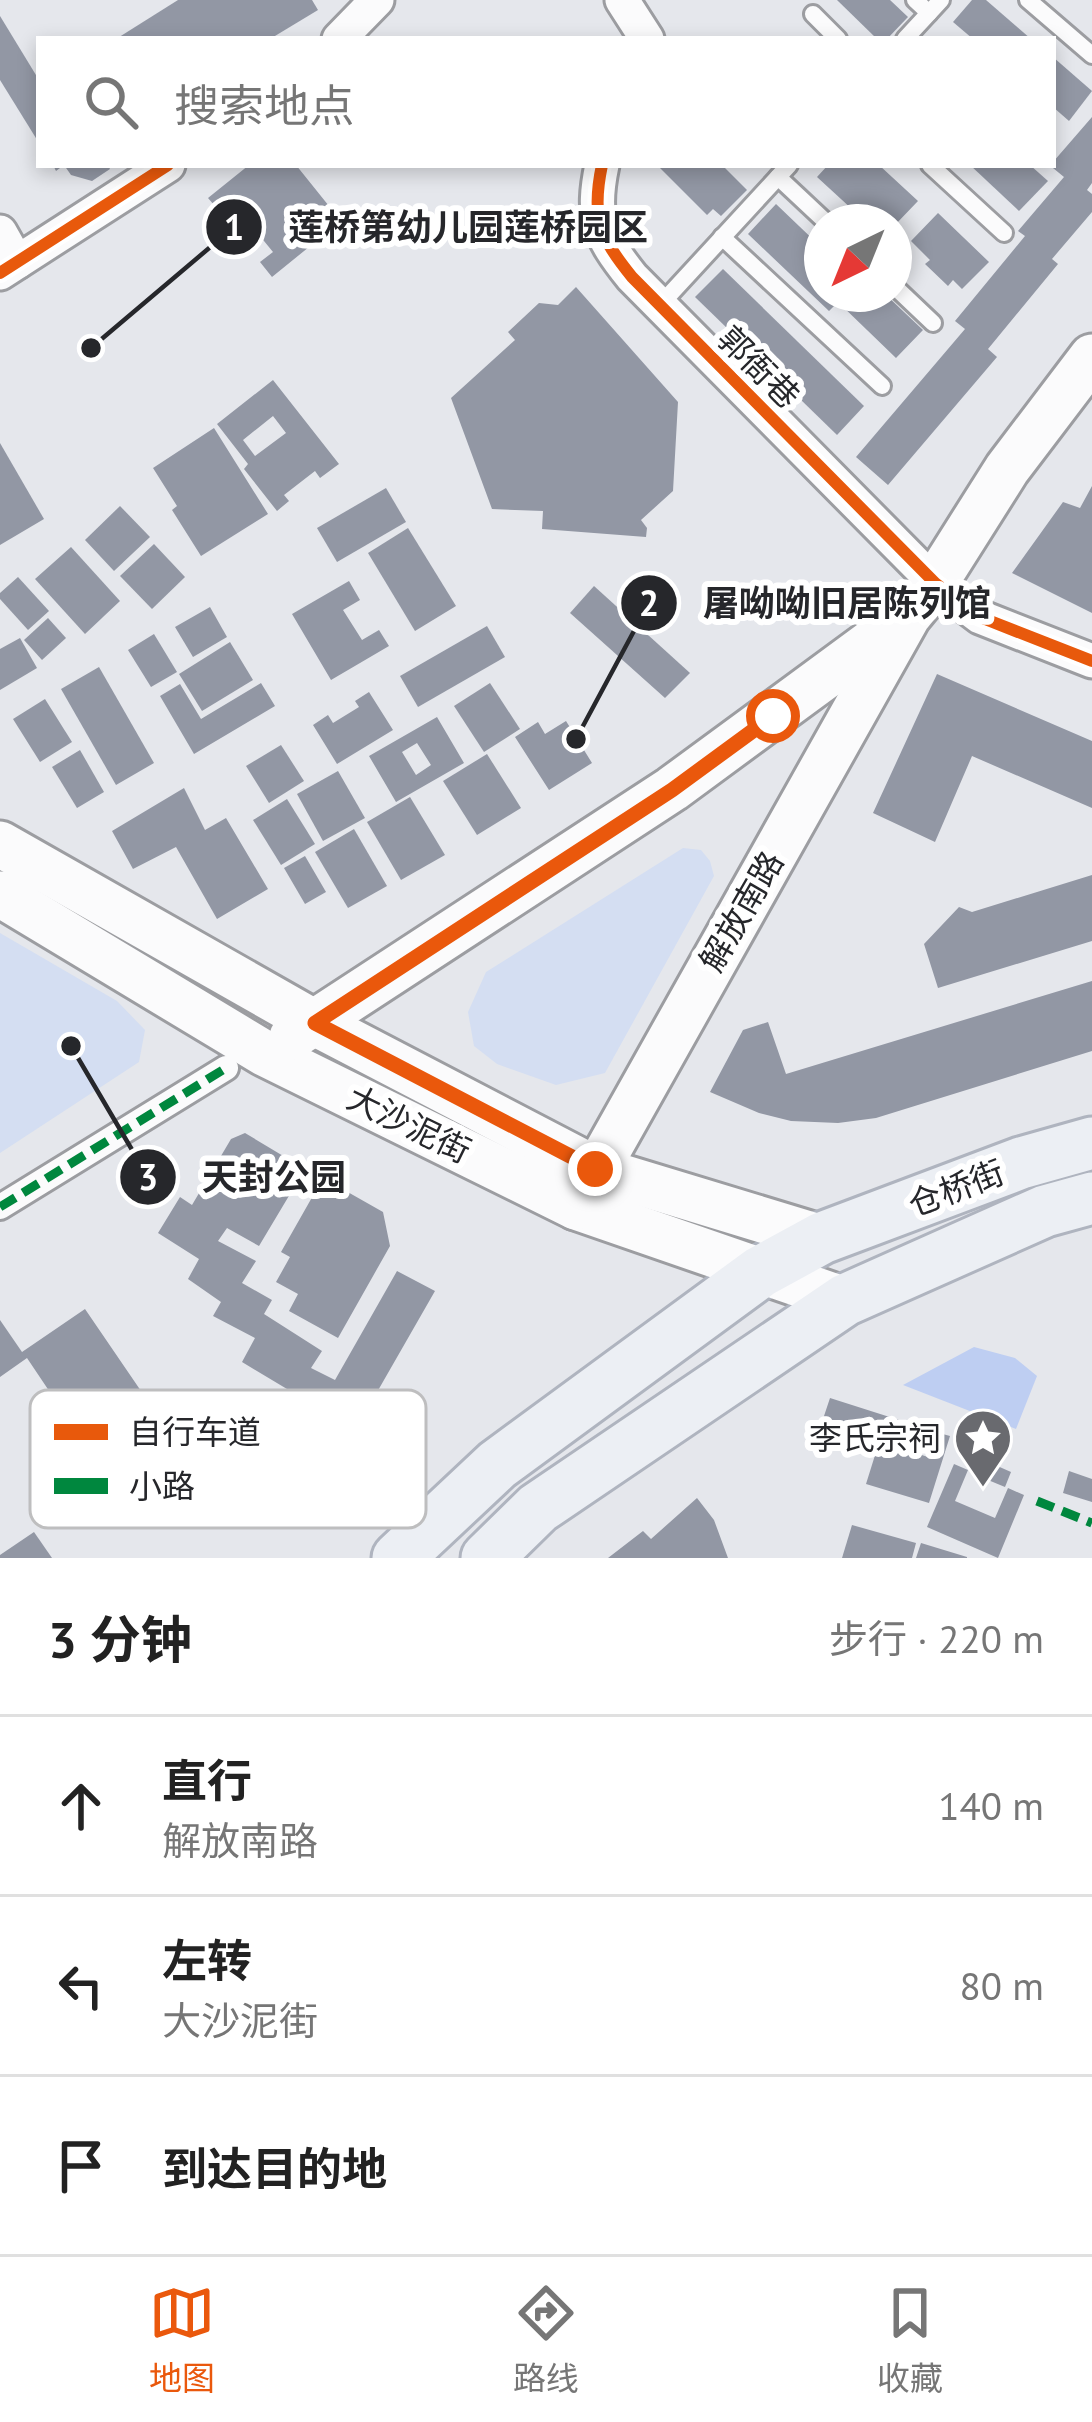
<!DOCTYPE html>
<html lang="zh">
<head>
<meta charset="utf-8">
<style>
  :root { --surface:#fff; --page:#f6f6f6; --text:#222; --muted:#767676; --line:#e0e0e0; --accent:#ea580c }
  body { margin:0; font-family:"PT Sans","Noto Sans SC",sans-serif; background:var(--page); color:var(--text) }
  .compass { position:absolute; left:804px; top:204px; width:108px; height:108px; border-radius:50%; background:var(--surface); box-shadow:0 6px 18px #0003; rotate:223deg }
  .stop { position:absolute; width:36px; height:36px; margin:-27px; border:9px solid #ea580c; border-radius:50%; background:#fff }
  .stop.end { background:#ea580c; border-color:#fff; box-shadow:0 3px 12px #0008 }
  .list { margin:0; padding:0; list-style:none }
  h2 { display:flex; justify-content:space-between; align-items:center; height:156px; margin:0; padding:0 48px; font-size:51px }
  h2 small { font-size:39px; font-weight:400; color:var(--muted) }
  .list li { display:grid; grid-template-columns:78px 1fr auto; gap:36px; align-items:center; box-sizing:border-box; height:180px; padding:0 48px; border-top:3px solid var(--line) }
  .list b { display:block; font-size:45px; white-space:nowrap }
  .list p { margin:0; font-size:39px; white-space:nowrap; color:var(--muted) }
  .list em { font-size:39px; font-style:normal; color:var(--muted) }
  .icon { flex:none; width:66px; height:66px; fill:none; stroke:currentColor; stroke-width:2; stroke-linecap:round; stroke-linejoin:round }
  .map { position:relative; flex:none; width:1092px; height:1558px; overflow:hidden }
  .search { position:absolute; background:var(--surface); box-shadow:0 6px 18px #0003; left:36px; right:36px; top:36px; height:132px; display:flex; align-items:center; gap:30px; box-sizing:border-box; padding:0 42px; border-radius:0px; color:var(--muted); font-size:45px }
  .sheet { height:696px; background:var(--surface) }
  nav { display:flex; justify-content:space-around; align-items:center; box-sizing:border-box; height:168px; border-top:3px solid var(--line); background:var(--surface); font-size:33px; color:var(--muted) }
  nav a { display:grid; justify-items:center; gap:6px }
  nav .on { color:var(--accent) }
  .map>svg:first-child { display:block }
  .green { fill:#d4def2 }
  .water { fill:#becef2 }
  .building { fill:#9297a4; fill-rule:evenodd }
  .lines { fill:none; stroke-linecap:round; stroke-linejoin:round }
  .service-casing { stroke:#9c9da1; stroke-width:22 }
  .pedestrian-casing { stroke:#9c9da1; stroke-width:30 }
  .minor-casing { stroke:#9c9da1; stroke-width:39 }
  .secondary-casing { stroke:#9c9da1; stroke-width:51 }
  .primary-casing { stroke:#afb4bf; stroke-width:57 }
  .service { stroke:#fbfbfc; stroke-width:16 }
  .pedestrian { stroke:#fbfbfc; stroke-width:24 }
  .minor { stroke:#fbfbfc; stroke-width:33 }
  .secondary { stroke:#fbfbfc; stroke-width:45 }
  .primary { stroke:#eceff4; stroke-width:51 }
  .quiet { stroke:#00873e; stroke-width:9; stroke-dasharray:18 9; stroke-linecap:butt }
  .cycleway-casing { stroke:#fff; stroke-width:20 }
  .cycleway { stroke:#e8590c; stroke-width:12 }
  .route { stroke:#ea580c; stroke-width:15 }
  .labels { text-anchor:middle; stroke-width:12; stroke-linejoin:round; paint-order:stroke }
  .street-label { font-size:33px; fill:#26272b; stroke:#fff }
  .poi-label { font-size:33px; fill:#26272b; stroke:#fff; text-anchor:end }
  .key { fill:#fff; stroke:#bebebf; stroke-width:3 }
  .key-label { font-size:33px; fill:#26272b }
  .leader { fill:none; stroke:#26272b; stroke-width:4.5 }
  .callout-dot { fill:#26272b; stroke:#fff; stroke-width:4.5 }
  .mark-label { font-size:36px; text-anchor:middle; font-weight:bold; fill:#fff }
  .callout-label { font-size:36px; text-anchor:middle; font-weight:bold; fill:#26272b; stroke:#fff; stroke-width:12; stroke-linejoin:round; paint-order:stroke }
</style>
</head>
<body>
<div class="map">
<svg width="1092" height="1558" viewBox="0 0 1092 1558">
  <rect width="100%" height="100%" fill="#e5e7ec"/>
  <g class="green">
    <path d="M683 848 701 850 710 861 714 876 605 1073 556 1085 497 1064 474 1046 468 1012 486 972Z"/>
    <path d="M0 933 117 1001 145 1030 139 1062 0 1153Z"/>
  </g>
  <path class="water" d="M974 1347 1015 1358 1037 1376 1016 1429 903 1385Z"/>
  <g class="building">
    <path d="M178 0H312L318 10 270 39H116Z"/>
    <path d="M837 0H890L908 17 887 39H877Z"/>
    <path d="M972 0H986L1031 39H973L953 22Z"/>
    <path d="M0 16 39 80V143L0 80Z"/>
    <path d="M1053 57 1092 91 1069 121 1053 107Z"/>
    <path d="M1092 117V183L1087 190 1092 194V212L1052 259 1058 264 988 349 997 357 888 485 856 457 965 329 955 321 1025 236 1018 231 1064 177 1053 168V162Z"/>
    <path d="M53 165H108L110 169 92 181 71 175 64 165 56 171Z"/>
    <path d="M249 165H296L341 221 272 277 260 262 273 252 232 202 220 212 208 198Z"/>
    <path d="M657 165H722L747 190 721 216 713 209 707 215Z"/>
    <path d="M828 165H879L918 201 894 226V222H866L817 177Z"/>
    <path d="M970 165H1030L1048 181 1019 211Z"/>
    <path d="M776 204 822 248V294H885L923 330 896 358 838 302 829 311 748 234Z"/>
    <path d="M938 213 989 262 962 289 953 280 948 286 925 264 930 260 911 241Z"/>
    <path d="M723 269 864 406 837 435 695 297Z"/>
    <path d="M576 287 678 402 673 491 641 520 647 528 646 537 542 529 543 511 492 509 451 398 515 340 508 332 539 303 558 305Z"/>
    <path d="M273 380 339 464 320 478 315 471 284 495 289 501 277 511 244 469 248 464 217 424ZM273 416 286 433 255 456 243 440Z"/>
    <path d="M214 428 268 514 201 556 172 510 177 506 153 468Z"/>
    <path d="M0 443 44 519 0 545Z"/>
    <path d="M1092 486V613L1012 573 1063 502 1080 508Z"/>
    <path d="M386 488 406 522 337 562 317 528Z"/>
    <path d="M120 506 150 537 114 571 85 540Z"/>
    <path d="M408 528 456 606 415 631 368 553Z"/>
    <path d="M154 544 185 577 152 609 120 576Z"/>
    <path d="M71 547 120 601 85 634 35 579Z"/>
    <path d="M18 577 49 611 28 630 0 599V593Z"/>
    <path d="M349 581 360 600 343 610 362 640 379 630 389 646 331 680 292 614Z"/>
    <path d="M594 586 690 673 665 698 570 613Z"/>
    <path d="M210 607 227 637 193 657 175 627Z"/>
    <path d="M48 618 66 638 42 660 24 640Z"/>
    <path d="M487 626 505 657 418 707 400 676Z"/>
    <path d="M154 634 177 672 151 687 128 650Z"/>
    <path d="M20 638 37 668 0 690V649Z"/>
    <path d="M230 642 253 680 202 711 179 674Z"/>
    <path d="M99 667 154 763 116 785 61 689Z"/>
    <path d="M937 674 1092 741V808L972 756 935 842 873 813Z"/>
    <path d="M261 683 275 706 194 754 160 696 180 684 201 719Z"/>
    <path d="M490 683 520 729 484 752 454 706Z"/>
    <path d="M369 692 393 730 337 764 313 725 328 715 333 723 359 707 355 701Z"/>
    <path d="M45 699 72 742 40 762 13 719Z"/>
    <path d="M437 717 464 763 396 802 369 756ZM417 743 431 765 416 775 402 752Z"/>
    <path d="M566 721 592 763 549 790 515 737 538 722 545 734Z"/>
    <path d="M281 745 304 781 269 803 246 766Z"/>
    <path d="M80 750 104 792 77 808 52 767Z"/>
    <path d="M487 754 521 808 477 835 443 781Z"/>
    <path d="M338 771 365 818 323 841 297 794Z"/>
    <path d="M184 788 205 830 226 818 268 889 217 919 176 847 133 869 112 831Z"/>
    <path d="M410 797 445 855 401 880 367 822Z"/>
    <path d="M287 799 315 844 281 865 253 820Z"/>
    <path d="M354 829 387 886 348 908 315 852Z"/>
    <path d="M305 856 326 892 305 904 284 868Z"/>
    <path d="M1092 875V941L938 988 924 944 959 907 972 912Z"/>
    <path d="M1092 981V1051L876 1118 838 1123 791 1121 759 1113 710 1092 743 1030 768 1022 786 1074Z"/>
    <path d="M245 1133 305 1169 259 1246 227 1228 218 1241 256 1261 242 1283 272 1300 264 1314 322 1351 311 1368 335 1380 397 1271 435 1291 345 1448 284 1414 292 1392 242 1362 255 1338 213 1316 221 1302 188 1279 199 1259 158 1233 180 1197 192 1205 231 1139Z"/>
    <path d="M323 1178 383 1212 390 1246 338 1338 289 1311 298 1294 276 1282 290 1257 281 1252Z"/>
    <path d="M85 1309 141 1391 78 1434 27 1358 0 1377V1320L22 1352Z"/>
    <path d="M830 1398 899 1420 891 1445 931 1458 939 1433 950 1436 929 1503 866 1484 876 1452 818 1434Z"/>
    <path d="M977 1457 1011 1472 1005 1487 971 1473Z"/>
    <path d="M954 1464 968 1470 955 1501 995 1518 1008 1488 1024 1495 998 1558 927 1527Z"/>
    <path d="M1069 1471 1092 1479V1502L1063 1493Z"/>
    <path d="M697 1498 714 1520 728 1558H608L643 1531 651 1539Z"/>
    <path d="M852 1525 916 1543 912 1558H842Z"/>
    <path d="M34 1532 52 1558H0V1555Z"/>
    <path d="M921 1543 967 1557V1558H916Z"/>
  </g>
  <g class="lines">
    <g class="service-casing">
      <g id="service">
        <path d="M915 0 929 13"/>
        <path d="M1028 0 1092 55"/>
        <path d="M813 14 838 39"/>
        <path d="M905 39 941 0"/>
        <path d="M930 165 1004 233"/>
        <path d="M778 177 826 222"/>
        <path d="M722 237 882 386"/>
        <path d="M894 286 933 323"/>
        <path d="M660 305 789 165"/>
      </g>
    </g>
    <g class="pedestrian-casing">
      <path id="pedestrian" d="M0 1207 226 1068"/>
    </g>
    <g class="minor-casing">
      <g id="minor">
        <path d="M622 0 647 39"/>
        <path d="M339 39 377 0"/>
        <path d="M602 165C591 217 599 236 632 277L935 583 980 617 1092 661"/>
        <path d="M0 232 17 262"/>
        <path d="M0 273 168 165"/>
      </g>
    </g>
    <g class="secondary-casing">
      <g id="secondary">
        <path d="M0 844 315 1023 595 1169 822 1238"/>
        <path d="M0 894 264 1053 576 1207 845 1300"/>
        <path d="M292 1037 672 789 891 628"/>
        <path d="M576 1207 908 616 935 583 1007 469 1092 357"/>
      </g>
    </g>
    <g class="primary-casing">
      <g id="primary">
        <path d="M398 1558 497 1465 760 1272 822 1238 1021 1163 1092 1143"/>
        <path d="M487 1558 538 1508 845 1300 1045 1211 1092 1198"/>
      </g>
    </g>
    <use href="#service" class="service"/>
    <use href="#pedestrian" class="pedestrian"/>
    <use href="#minor" class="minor"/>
    <use href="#secondary" class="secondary"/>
    <use href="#primary" class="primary"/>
    <g class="quiet">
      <path d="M0 1207 226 1068"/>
      <path d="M1037 1501 1092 1523"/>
    </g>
    <g class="cycleway-casing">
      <g id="cycleway">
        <path d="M602 165C591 217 599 236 632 277L935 583 980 617 1092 661"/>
        <path d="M0 273 168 165"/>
      </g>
    </g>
    <use href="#cycleway" class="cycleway"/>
  </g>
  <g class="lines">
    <path class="route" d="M595 1169 315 1023 672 790 773 716"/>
  </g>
  <defs>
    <g id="sight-pin" transform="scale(3)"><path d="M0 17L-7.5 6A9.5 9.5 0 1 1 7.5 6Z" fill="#696a6f" stroke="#fff"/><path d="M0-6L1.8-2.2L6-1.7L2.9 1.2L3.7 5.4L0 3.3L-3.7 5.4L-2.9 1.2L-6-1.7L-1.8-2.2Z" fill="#fff"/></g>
  </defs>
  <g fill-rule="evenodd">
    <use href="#sight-pin" x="983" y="1438"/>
  </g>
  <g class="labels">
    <g class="street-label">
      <text transform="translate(759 367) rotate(45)" y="12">郭衙巷</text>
      <text transform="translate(741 911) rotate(-60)" y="12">解放南路</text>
      <text transform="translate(409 1124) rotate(26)" y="12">大沙泥街</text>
      <text transform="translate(956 1188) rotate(-21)" y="12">仓桥街</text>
    </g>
    <g class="poi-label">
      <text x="941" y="1450">李氏宗祠</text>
    </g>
  </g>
  <rect x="30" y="1390" width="396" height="138" rx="18" class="key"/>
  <rect x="54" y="1424" width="54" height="16" fill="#e8590c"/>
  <rect x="54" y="1478" width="54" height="16" fill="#00873e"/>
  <g class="key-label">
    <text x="129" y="1444">自行车道</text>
    <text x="129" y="1498">小路</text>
  </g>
  <path class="leader" d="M91 348L234 227M576 739L649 603M71 1046L148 1177"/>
  <g class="callout-dot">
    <circle cx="91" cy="348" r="12"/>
    <circle cx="576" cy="739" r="12"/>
    <circle cx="71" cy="1046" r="12"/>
    <circle cx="234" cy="227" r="30"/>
    <circle cx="649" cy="603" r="30"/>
    <circle cx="148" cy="1177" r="30"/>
  </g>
  <g class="mark-label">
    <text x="234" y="240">1</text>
    <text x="649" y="616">2</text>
    <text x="148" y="1190">3</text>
  </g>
  <g class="callout-label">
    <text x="468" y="240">莲桥第幼儿园莲桥园区</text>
    <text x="847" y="616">屠呦呦旧居陈列馆</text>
    <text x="274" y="1190">天封公园</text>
  </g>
</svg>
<svg class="compass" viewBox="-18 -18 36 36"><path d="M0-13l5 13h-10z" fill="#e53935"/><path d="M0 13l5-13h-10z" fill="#767676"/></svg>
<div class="stop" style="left:773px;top:716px"></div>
<div class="stop end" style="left:595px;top:1169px"></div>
<div class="search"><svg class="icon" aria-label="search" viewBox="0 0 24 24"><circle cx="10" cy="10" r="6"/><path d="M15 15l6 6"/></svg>搜索地点</div>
</div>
<section class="sheet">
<h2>3 分钟<small>步行 · 220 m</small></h2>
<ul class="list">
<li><svg class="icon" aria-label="ahead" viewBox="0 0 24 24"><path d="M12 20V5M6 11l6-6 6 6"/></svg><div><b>直行</b><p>解放南路</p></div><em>140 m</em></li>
<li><svg class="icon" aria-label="left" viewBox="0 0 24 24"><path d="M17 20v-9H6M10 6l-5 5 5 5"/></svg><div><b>左转</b><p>大沙泥街</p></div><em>80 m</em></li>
<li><svg class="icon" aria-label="arrive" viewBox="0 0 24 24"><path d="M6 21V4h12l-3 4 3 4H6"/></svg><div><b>到达目的地</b></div></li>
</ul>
</section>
<nav>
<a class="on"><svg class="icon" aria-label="map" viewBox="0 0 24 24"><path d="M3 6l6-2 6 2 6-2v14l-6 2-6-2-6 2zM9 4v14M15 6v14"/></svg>地图</a>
<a><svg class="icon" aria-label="directions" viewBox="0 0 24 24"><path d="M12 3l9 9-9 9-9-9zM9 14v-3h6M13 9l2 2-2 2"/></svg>路线</a>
<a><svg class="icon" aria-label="saved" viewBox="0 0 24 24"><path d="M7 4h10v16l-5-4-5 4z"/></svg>收藏</a>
</nav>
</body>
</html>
